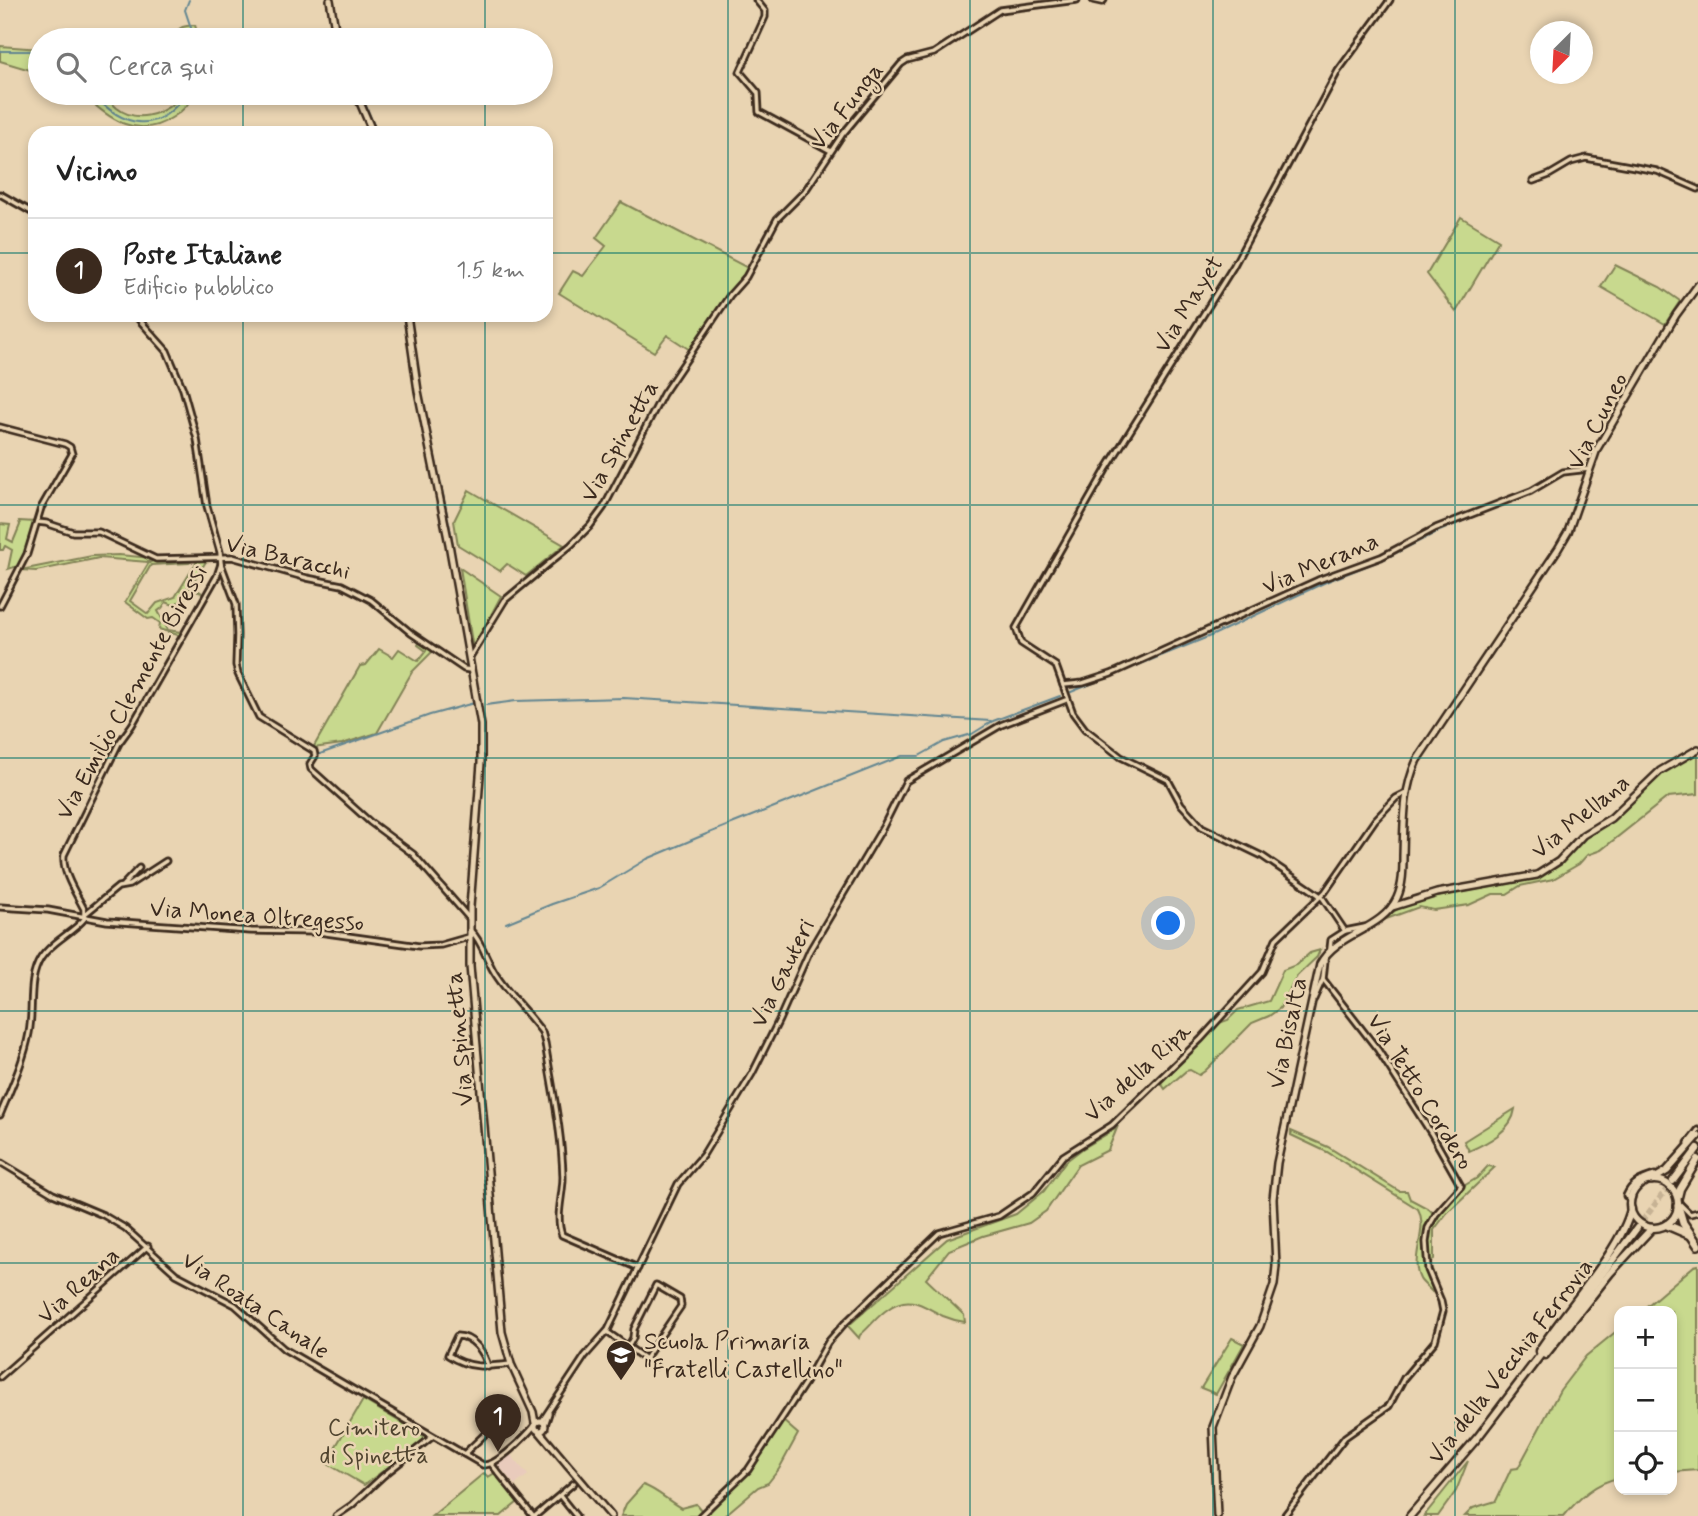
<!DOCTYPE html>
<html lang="it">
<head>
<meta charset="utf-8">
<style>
  :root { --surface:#fff; --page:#f2f2f2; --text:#222; --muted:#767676; --line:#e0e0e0; --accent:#3b2a1e }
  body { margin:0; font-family:Mynerve,sans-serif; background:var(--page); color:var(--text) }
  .controls { position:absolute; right:21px; bottom:21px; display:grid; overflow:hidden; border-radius:14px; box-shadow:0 4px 10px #0003 }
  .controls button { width:63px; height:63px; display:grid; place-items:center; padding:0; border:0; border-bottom:2px solid var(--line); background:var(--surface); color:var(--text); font:35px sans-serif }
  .compass { position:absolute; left:1530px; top:21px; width:63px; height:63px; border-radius:50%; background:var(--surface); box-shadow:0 4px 10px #0003; rotate:204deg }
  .you { position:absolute; left:1169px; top:924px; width:24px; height:24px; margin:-18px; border:5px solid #fff; border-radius:50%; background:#1a73e8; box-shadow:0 0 0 10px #1a73e833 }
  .badge { display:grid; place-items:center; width:46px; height:46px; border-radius:50%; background:var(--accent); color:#fff; font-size:23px; font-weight:700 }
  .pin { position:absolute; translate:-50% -58px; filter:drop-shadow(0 2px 4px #0008) }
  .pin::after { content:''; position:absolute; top:37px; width:24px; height:21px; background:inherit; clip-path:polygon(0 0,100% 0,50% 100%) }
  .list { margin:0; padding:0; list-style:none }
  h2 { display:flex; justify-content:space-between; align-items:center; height:91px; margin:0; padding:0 28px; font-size:30px }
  h2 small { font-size:23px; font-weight:400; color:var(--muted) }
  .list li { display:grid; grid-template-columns:46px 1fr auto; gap:21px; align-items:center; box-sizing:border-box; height:105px; padding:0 28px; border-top:2px solid var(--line) }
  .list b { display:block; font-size:26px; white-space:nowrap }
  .list p { margin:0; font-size:23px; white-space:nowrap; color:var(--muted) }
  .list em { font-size:23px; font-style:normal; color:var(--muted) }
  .icon { flex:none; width:38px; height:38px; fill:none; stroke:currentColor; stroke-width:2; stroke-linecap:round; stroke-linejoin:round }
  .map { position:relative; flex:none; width:1698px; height:1516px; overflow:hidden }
  .search { position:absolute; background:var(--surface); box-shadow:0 4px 10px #0003; left:28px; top:28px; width:525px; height:77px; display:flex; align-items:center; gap:18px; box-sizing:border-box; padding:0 24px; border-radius:38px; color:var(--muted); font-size:26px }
  .panel { position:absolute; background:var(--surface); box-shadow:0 4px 10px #0003; left:28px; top:126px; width:525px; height:196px; border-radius:21px }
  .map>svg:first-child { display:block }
  .built { fill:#e9cbbc }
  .green { fill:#c8d98e; stroke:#828256; stroke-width:2 }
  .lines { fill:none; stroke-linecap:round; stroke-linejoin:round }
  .stream { stroke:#638691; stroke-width:2 }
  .primary-tunnel { stroke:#c6b294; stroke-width:6; stroke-dasharray:6 3; stroke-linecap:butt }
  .minor-casing { stroke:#3b2a1e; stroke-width:9 }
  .tertiary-casing { stroke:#3b2a1e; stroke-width:10 }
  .secondary-casing { stroke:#3b2a1e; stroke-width:10 }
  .primary-casing { stroke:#3b2a1e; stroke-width:11 }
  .trunk-casing { stroke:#3b2a1e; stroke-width:12 }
  .minor { stroke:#e9d4b2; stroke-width:3.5 }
  .tertiary { stroke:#e9d4b2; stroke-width:5 }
  .secondary { stroke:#e9d4b2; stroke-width:5 }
  .primary { stroke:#e9d4b2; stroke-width:6 }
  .trunk { stroke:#e9d4b2; stroke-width:7 }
  .grid { fill:none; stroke:#0f766e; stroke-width:2; stroke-opacity:0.55 }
  .labels { text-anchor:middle; stroke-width:5; stroke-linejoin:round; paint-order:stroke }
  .street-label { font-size:24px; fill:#3b2a1e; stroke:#e9d4b2 }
  .poi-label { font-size:24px; fill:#3b2a1e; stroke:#e9d4b2; text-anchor:start }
  .park-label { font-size:24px; fill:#50442f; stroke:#e9d4b2 }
</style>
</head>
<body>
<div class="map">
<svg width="1698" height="1516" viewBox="0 0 1698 1516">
  <rect width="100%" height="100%" fill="#e9d4b2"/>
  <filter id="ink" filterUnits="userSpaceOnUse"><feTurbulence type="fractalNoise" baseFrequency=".0143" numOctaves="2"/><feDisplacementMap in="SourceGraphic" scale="14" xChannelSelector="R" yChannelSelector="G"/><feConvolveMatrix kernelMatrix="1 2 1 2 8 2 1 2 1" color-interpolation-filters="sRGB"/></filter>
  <g filter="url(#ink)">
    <path class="built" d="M511 1455 528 1475 515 1485 498 1465Z"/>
    <g class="green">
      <path d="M195 25 199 40H174C176 27 182 26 195 25Z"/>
      <path d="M0 46 40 49V73L0 61Z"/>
      <path d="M82 93C88 93 95 92 100 93 107 96 111 103 117 108 136 123 160 115 175 102L171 93H194C190 104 183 111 173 117 138 141 108 119 82 93Z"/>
      <path d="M621 202 748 268 690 350 667 335 654 352 559 293 573 271 583 276 606 246 596 238Z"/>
      <path d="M1461 217 1499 240 1456 312 1427 274Z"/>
      <path d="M1615 265 1660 287 1680 301 1665 324 1601 287Z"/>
      <path d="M469 490 564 545 526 576 507 564 500 571 458 545 454 521Z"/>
      <path d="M19 521 35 522 21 565 8 569 12 550 5 546 3 550H0V524L10 525 7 539 13 542 20 525Z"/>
      <path d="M119 555 152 558 148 562 99 558 36 571 21 570 92 556Z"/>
      <path d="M155 559 194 560 189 563 151 565 130 601 148 614 157 603 175 597 198 560H207L191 585 202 593 187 588 183 592 185 598 184 603 178 602 176 606 166 602 162 608 158 611 168 630 180 632 181 636 159 629 160 623 153 618 148 619 125 602 148 564Z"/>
      <path d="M460 568 501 596 473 649Z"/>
      <path d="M420 642 433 651 412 672 377 733 342 744 313 748 360 666 366 665 379 649 393 657 399 649 418 661 426 651 418 645Z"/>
      <path d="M1698 752V794L1668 797 1601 850 1587 855 1579 864 1553 879 1520 886 1507 894H1493L1469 905 1434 910 1419 907 1378 922 1401 907 1425 899 1534 879 1542 875 1584 837 1614 818 1656 777Z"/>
      <path d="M1320 950 1317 957 1297 976 1280 1008 1269 1016 1252 1023 1205 1071 1199 1075 1190 1070 1186 1071 1165 1089 1161 1083 1219 1023 1228 1020 1238 1010 1269 1001 1283 970 1296 965 1310 953Z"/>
      <path d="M1515 1109C1512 1131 1487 1143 1469 1151L1464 1141Z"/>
      <path d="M1117 1128 1108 1150 1078 1165 1046 1211 1029 1223 983 1236 949 1250 926 1279 964 1315 965 1322C958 1321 950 1319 943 1316 923 1306 910 1293 888 1309 877 1316 870 1327 860 1335L859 1338 848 1326 947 1239 1016 1214 1044 1191 1065 1162 1082 1149Z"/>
      <path d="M1291 1131 1328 1147 1399 1191H1407L1410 1199 1429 1209 1435 1215 1462 1187 1477 1178 1488 1166 1495 1167 1447 1213 1434 1230V1259L1430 1264 1437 1283 1432 1292C1429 1288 1422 1283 1420 1279 1409 1258 1429 1230 1418 1209L1327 1152 1291 1135Z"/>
      <path d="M1698 1265V1470L1672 1472V1311H1641L1694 1266Z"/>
      <path d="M1619 1329V1478C1596 1482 1579 1498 1564 1516H1465L1473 1508 1496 1501 1511 1469 1518 1468 1560 1390 1586 1356Z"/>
      <path d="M1232 1338 1244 1344 1216 1394 1201 1388Z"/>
      <path d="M363 1400 427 1438 364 1485 326 1463Z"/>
      <path d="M782 1420 798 1434 779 1469 768 1483 758 1487 724 1516H621L626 1504 643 1485C656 1489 668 1501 681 1508L696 1504 701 1510 710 1512 749 1471 763 1453Z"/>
      <path d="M1468 1461 1456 1491 1438 1516H1424Z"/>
      <path d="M484 1473 488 1477 495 1473 518 1502 501 1516H432Z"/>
    </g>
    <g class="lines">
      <g class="stream">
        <path d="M189 0 185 10 195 40"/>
        <path d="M0 51H30L40 54"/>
        <path d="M92 93C123 128 158 136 186 93"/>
        <path d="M362 96 377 133"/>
        <path d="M418 373 425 412"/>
        <path d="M429 428 451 533 461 598"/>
        <path d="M1521 497 1566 474 1584 473"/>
        <path d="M1071 692 1213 635 1328 581 1384 559 1437 532 1503 504"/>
        <path d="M486 705 516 701 624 698 991 721"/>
        <path d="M317 755 430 715 474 703"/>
        <path d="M506 923 552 904 599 888 647 859 699 837 902 756H919L944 742 972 734 993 721 1060 696"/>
      </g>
      <path class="primary-tunnel" d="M1637 1228 1673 1181"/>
      <g class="minor-casing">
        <g id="minor">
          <path d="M756 0 765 11V17L740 72 758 93 759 112 831 151"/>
          <path d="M1093 0 1102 2 1104 0"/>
          <path d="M1533 181 1549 175 1571 162 1586 158 1657 171 1698 189"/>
          <path d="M0 194 35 214"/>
          <path d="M135 315 167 351 183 389 197 439 207 506 220 552 221 564 236 604 237 635 236 665 238 674 259 717 314 751 315 756 310 764 311 769 370 822 413 854 469 918"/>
          <path d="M0 427 65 444 70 447 72 454 41 508 27 554 0 606"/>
          <path d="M37 522 46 523 73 532H99L156 559 232 557 307 578 342 585 371 600 411 633 464 669 470 670"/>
          <path d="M470 657 505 600 571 545 590 526 604 507 663 394 730 295 746 277 777 219 805 191 842 135 901 64 907 60 934 53 1000 10 1077 0"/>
          <path d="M1063 685 1083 683 1111 674 1318 580 1381 557 1436 528 1531 491 1563 472 1589 469"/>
          <path d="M123 885 139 868"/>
          <path d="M0 907 48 910 107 921 251 931 319 932 419 946 441 945 469 937"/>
          <path d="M84 914V909C76 893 62 873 64 855L119 743 132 725 217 576 221 564"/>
          <path d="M84 915 118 887 129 885 166 861"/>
          <path d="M471 931C482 941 487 962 496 975 509 995 528 1013 542 1032L545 1043C552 1087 562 1132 563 1177 563 1196 555 1217 562 1235L638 1268"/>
          <path d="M1345 931 1322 897 1262 856 1202 827 1181 804 1168 780 1121 757 1085 729 1073 713 1056 666 1021 643 1016 628 1107 468 1233 267 1338 71 1390 0"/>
          <path d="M1330 949 1331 940 1345 931 1365 927"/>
          <path d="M1314 999 1323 979"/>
          <path d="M0 1115C11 1088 24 1061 29 1033 34 1008 27 980 41 958 52 941 73 933 85 918"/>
          <path d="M1688 1143 1698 1130"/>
          <path d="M0 1162 53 1194 103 1215 125 1228 176 1274 235 1305 284 1349 483 1465C497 1466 526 1436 535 1425"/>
          <path d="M1632 1198 1626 1196C1632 1182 1642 1179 1655 1175"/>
          <path d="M1678 1202 1690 1214 1698 1212"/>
          <path d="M607 1332 655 1366"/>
          <path d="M628 1347 633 1338 634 1329 656 1285 680 1299 681 1306 645 1359"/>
          <path d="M488 1367C485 1353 473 1336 457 1336L448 1355C469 1369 487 1367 511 1364"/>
          <path d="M0 1377 148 1246"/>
          <path d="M542 1421 585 1356 608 1330 678 1184 703 1155 752 1074 779 1020 810 950 883 827 906 781 1001 725 1066 700"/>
          <path d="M545 1425 549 1413"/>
          <path d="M464 1454 503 1417"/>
          <path d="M492 1465 533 1516"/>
          <path d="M560 1496 576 1516"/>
          <path d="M336 1516 352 1505 383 1476 432 1437"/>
          <path d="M535 1516 574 1483"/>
          <path d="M700 1516 748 1470 805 1383 828 1342 844 1324 939 1233 999 1216 1033 1193 1063 1156 1112 1125 1201 1039 1262 972 1276 939 1325 892 1375 820 1396 798 1406 793"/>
          <path d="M1284 1516 1345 1437 1389 1406 1404 1378 1435 1341 1443 1311 1441 1301 1428 1270 1426 1242 1428 1228 1436 1214 1461 1186 1431 1133 1378 1050 1323 979 1325 960"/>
        </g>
      </g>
      <g class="tertiary-casing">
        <g id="tertiary">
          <path d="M1392 907 1437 893 1537 875 1559 861 1583 835 1611 818 1660 771 1698 749"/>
          <path d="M1217 1516 1213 1427 1232 1377 1260 1326 1274 1285 1276 1266 1273 1199 1277 1163 1320 964C1337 932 1382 931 1397 898 1403 885 1403 870 1403 856 1404 822 1403 790 1417 760L1558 549 1568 532 1597 449 1676 315 1698 285"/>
        </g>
      </g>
      <g class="secondary-casing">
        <g id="secondary">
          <path d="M330 0 337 40"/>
          <path d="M356 93 373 133"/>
          <path d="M407 315 418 391 449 544 481 725V763L470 907V966L502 1332 511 1364 533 1412 535 1423"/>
          <circle cx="540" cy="1426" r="5"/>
          <path d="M539 1431 611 1516"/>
        </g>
      </g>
      <g class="primary-casing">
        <g id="primary">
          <path d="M1652 1180 1667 1171 1698 1136"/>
          <circle cx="1654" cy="1204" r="24"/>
          <path d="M1673 1181 1698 1148"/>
          <path d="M1678 1197 1680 1189 1698 1159"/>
          <path d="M1539 1351C1563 1313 1622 1249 1631 1209"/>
          <path d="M1545 1355 1610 1273 1652 1228"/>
          <path d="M1410 1516 1478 1437 1637 1228"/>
        </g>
      </g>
      <g class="trunk-casing">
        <g id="trunk">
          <path d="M1678 1206 1683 1223 1698 1245"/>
          <path d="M1667 1225 1688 1234"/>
        </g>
      </g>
      <use href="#minor" class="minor"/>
      <use href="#tertiary" class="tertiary"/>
      <use href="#secondary" class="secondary"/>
      <use href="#primary" class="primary"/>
      <use href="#trunk" class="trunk"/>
    </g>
  </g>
  <path class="grid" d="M243 0V40M485 0V40M728 0V1516M970 0V1516M1213 0V1516M1455 0V1516M243 93V133M485 93V133M0 253H35M546 253H1698M243 315V1516M485 315V1516M0 505H1698M0 758H1698M0 1011H1698M0 1263H1698"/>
  <defs>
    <g id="school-pin" transform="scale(1.575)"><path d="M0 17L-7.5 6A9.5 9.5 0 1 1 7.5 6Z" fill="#3b2a1e" stroke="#e9d4b2"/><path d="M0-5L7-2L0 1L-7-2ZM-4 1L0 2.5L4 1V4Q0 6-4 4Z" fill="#fff"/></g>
  </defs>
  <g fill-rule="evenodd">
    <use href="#school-pin" x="621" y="1355"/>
  </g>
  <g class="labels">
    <g class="street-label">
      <text transform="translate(846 106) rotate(-52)" y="8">Via Funga</text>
      <text transform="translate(1188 304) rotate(-58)" y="8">Via Mayet</text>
      <text transform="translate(1597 421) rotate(-63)" y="8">Via Cuneo</text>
      <text transform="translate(619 441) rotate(-61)" y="8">Via Spinetta</text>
      <text transform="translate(288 557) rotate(13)" y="8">Via Baracchi</text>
      <text transform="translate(1320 563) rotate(-23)" y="8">Via Merana</text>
      <text transform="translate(131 692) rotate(-61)" y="8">Via Emilio Clemente Biressi</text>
      <text transform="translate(1580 816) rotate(-39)" y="8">Via Mellana</text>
      <text transform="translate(257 915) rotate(4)" y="8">Via Monea Oltregesso</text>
      <text transform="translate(782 973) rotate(-64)" y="8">Via Gauteri</text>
      <text transform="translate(1287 1033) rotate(-78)" y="8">Via Bisalta</text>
      <text transform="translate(459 1039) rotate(-95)" y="8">Via Spinetta</text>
      <text transform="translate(1137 1072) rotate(-42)" y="8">Via della Ripa</text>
      <text transform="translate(1421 1091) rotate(58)" y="8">Via Tetto Cordero</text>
      <text transform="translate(78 1285) rotate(-42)" y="8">Via Reana</text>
      <text transform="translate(256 1305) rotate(34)" y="8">Via Roata Canale</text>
      <text transform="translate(1510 1361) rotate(-52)" y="8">Via della Vecchia Ferrovia</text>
    </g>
    <g class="poi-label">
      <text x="644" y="1349">Scuola Primaria<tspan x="644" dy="28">"Fratelli Castellino"</tspan></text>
    </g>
    <g class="park-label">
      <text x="374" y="1435">Cimitero<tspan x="374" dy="28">di Spinetta</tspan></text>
    </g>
  </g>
</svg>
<div class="controls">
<button>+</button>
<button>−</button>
<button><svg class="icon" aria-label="locate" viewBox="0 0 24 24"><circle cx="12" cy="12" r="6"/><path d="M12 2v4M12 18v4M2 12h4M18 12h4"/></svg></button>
</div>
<svg class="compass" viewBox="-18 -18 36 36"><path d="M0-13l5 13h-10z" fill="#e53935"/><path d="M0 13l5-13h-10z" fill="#767676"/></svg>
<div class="you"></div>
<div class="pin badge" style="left:498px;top:1452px">1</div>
<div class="search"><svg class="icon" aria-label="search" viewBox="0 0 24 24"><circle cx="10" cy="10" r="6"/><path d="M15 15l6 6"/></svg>Cerca qui</div>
<section class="panel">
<h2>Vicino<small></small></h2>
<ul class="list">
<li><span class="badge">1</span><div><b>Poste Italiane</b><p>Edificio pubblico</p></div><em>1.5 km</em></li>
</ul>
</section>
</div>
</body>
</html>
